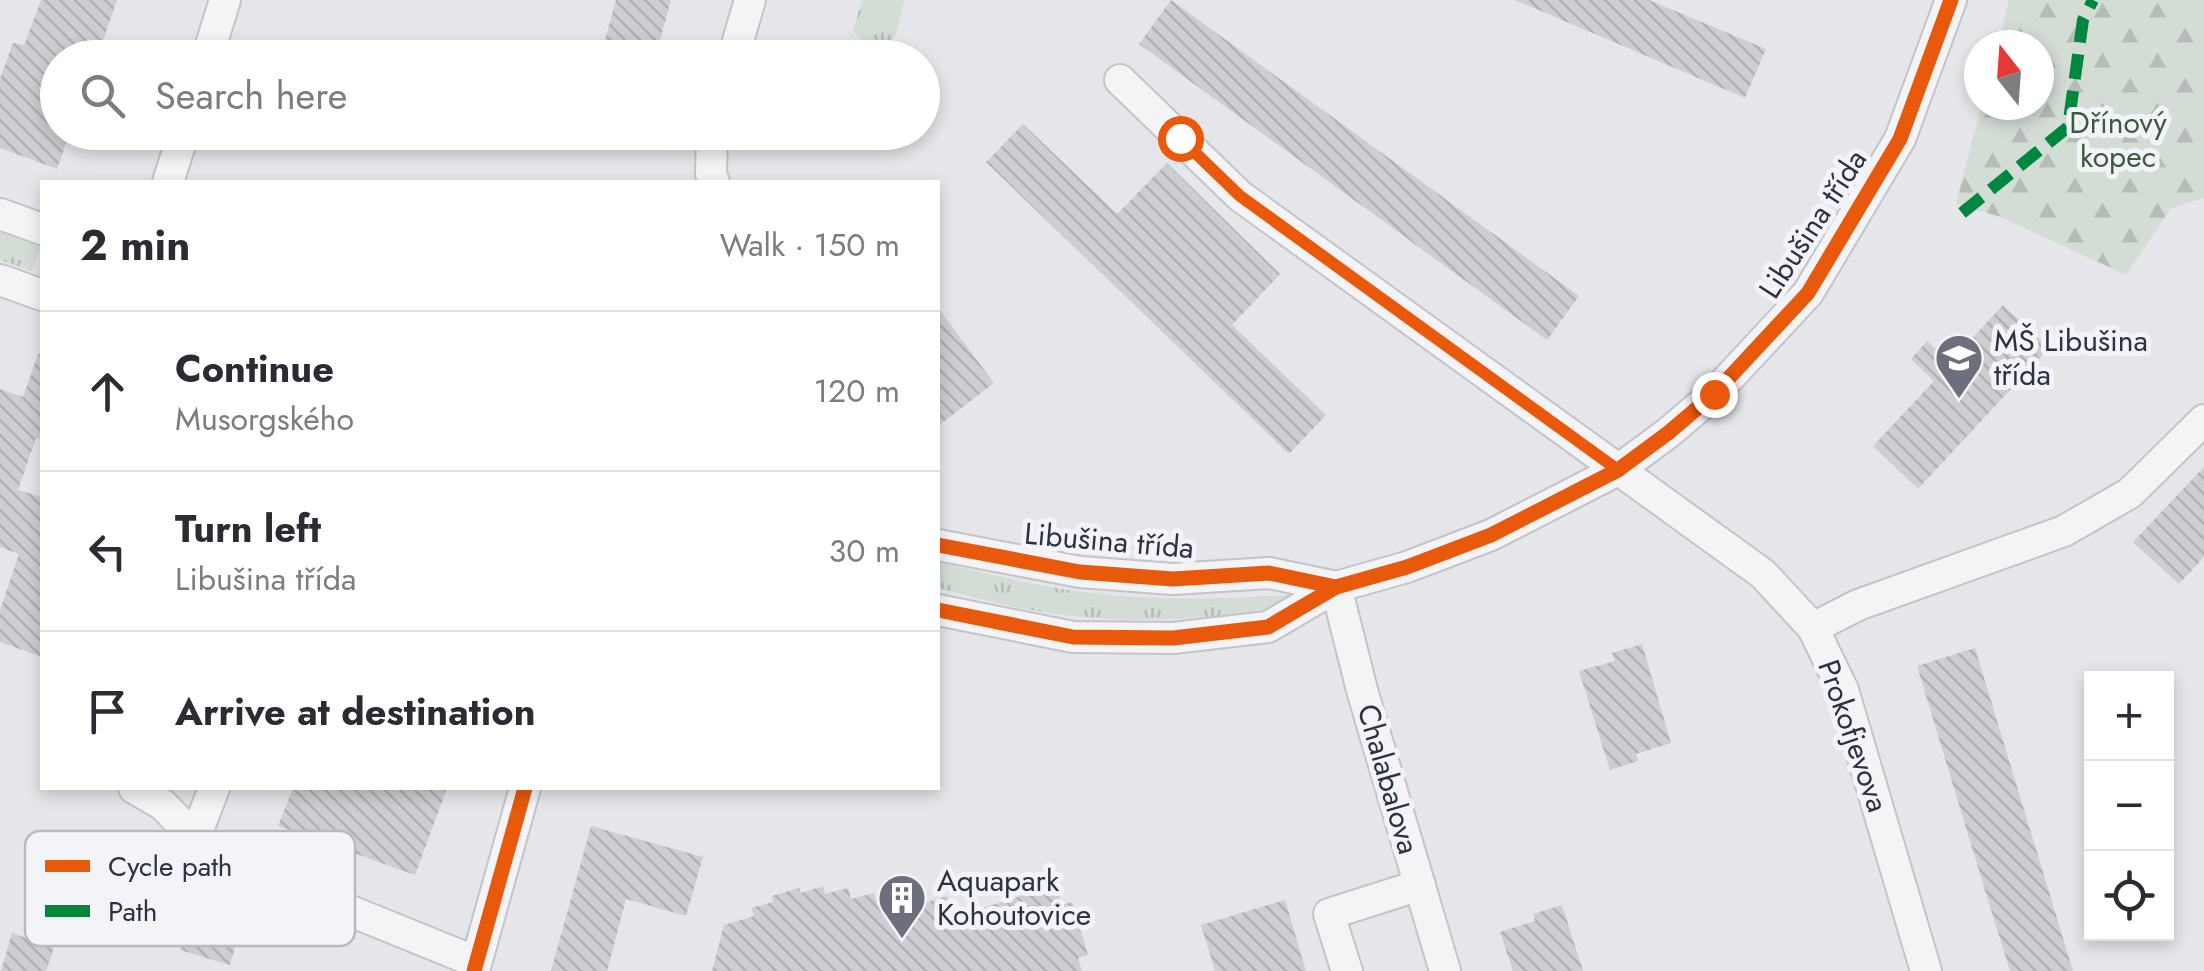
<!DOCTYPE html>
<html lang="en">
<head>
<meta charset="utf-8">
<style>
  :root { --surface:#fff; --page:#f2f2f3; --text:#2b2b33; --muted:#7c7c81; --line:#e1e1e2 }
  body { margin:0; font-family:Jost,sans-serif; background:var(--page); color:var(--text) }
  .controls { position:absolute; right:30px; bottom:30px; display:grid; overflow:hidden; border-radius:0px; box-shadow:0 5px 15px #0003 }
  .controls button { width:90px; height:90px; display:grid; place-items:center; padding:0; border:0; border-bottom:2px solid var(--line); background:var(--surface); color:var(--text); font:50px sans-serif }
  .compass { position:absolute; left:1964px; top:30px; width:90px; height:90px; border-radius:50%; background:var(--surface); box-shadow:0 5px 15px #0003; rotate:343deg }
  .stop { position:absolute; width:30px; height:30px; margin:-22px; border:8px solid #ea580c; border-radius:50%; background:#fff }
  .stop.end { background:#ea580c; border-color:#fff; box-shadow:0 2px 10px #0008 }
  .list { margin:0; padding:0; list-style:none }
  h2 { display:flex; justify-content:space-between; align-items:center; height:130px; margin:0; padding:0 40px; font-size:42px }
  h2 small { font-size:32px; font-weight:400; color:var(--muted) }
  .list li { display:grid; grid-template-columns:65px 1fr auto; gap:30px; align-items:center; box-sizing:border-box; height:160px; padding:0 40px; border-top:2px solid var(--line) }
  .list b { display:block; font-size:38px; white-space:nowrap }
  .list p { margin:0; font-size:32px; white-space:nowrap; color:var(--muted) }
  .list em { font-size:32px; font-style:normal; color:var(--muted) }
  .icon { flex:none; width:55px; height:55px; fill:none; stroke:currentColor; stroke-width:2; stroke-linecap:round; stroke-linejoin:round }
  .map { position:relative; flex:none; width:2204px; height:971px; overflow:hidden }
  .search { position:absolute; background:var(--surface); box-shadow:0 5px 15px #0003; left:40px; top:40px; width:900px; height:110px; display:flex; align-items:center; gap:25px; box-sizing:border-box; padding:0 35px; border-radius:55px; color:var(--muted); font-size:38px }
  .panel { position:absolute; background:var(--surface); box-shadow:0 5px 15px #0003; left:40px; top:180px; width:900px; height:610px; border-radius:0px }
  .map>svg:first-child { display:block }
  .grass { fill:url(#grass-tufts) }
  .forest { fill:url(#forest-firs) }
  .building { fill:url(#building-back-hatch) }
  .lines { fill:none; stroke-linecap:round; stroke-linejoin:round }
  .minor-casing { stroke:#c3c4c7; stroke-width:34 }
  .minor { stroke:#f4f4f6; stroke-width:30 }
  .quiet { stroke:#00873e; stroke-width:12; stroke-dasharray:25 12; stroke-linecap:butt }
  .cycleway-casing { stroke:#f3f4f8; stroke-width:21 }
  .cycleway { stroke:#e8590c; stroke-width:15 }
  .route { stroke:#ea580c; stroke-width:12 }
  .labels { text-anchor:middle; stroke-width:10; stroke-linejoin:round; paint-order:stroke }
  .park-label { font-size:30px; fill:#3d5b3c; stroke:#f3f4f8 }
  .street-label { font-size:30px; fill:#2d3141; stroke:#f3f4f8 }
  .poi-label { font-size:30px; fill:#2d3141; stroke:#f3f4f8; text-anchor:start }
  .key { fill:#f3f4f8; stroke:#b8bac1; stroke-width:2.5 }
  .key-label { font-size:28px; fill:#2d3141 }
</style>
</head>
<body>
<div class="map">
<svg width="2204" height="971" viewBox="0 0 2204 971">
  <defs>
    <pattern id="grass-tufts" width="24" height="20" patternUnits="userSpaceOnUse" patternTransform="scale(2.5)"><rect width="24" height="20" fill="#d4dcd6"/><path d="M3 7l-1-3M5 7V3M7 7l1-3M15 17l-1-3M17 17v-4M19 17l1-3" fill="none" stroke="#b6bdb9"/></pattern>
    <pattern id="forest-firs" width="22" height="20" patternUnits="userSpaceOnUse" patternTransform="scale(2.5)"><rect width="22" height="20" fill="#d4dcd6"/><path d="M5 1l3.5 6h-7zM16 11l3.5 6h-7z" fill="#b6bdb9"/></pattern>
    <pattern id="building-back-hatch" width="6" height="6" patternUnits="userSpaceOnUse" patternTransform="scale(2.5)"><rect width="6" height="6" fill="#cdced1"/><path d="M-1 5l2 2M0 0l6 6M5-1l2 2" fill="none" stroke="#b0b1b5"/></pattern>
  </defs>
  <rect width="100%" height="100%" fill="#e5e6e9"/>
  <g class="grass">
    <path d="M862 0H904C898 22 899 49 872 52L853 31Z"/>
    <path d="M0 232 41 247 32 271 0 260Z"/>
    <path d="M938 562C985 573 1033 585 1082 592 1151 601 1221 599 1291 595L1294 597 1290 605C1207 621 1126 625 1043 612 1008 607 972 597 938 588Z"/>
  </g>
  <path class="forest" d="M2009 0H2204V198L2171 208 2126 275 2001 217 1956 204 1982 105H2039V45H1998Z"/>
  <g class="building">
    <path d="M41 0H117L97 58H58V132H70L57 169 0 148V79L13 43 24 45Z"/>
    <path d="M616 0H671L655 58H600Z"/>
    <path d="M1171 0 1579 296 1547 340 1139 44Z"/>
    <path d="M1515 0H1649L1766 49 1745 98Z"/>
    <path d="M1023 124 1117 214 1167 163 1280 274 1232 325 1326 415 1289 454 986 162Z"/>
    <path d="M2003 305 2049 348 1918 489 1873 446 1934 381 1911 359 1927 341 1950 362Z"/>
    <path d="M938 308 994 383 938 426Z"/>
    <path d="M38 354H42V440L36 438 18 490 42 497V657L0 642V610L19 554 0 547V389L23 397Z"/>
    <path d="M2204 467V557L2179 584 2133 542Z"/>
    <path d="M1642 644 1671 743 1636 754 1638 761 1610 770 1579 671 1615 661 1612 653Z"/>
    <path d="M1975 648 2073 971H2010L1980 874 1917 666Z"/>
    <path d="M293 788H447L415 875 278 826Z"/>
    <path d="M591 826 703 857 686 916 626 899 607 971H551Z"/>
    <path d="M1056 885 1062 905 1072 902 1088 955 1078 958 1082 971H712L724 925 754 916 751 908 773 902 772 896 799 888 801 893 823 886 825 894 848 888 851 899 874 893 877 905 899 898 902 906 924 899 925 903 947 896 954 917Z"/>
    <path d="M1285 900 1306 971H1215L1201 925Z"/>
    <path d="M1562 905 1583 971H1513L1500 932 1535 921 1533 914Z"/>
    <path d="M189 922 238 937 230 965 180 950Z"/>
    <path d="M12 933 54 948 46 971H1Z"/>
  </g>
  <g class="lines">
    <g class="minor-casing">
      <g id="minor">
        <path d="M207 58 225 0"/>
        <path d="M733 58 750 0"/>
        <path d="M1120 80 1240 196 1763 574 1813 628 1843 690 1926 971"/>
        <path d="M712 132 711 174 714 182"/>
        <path d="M168 182 184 132"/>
        <path d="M0 214 42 229"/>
        <path d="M0 280 42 295"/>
        <path d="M938 545 1080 572 1173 579 1269 573 1336 587"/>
        <path d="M1336 587 1362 690 1445 971"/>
        <path d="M938 610 1073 637 1173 638 1268 627 1336 587 1407 567 1491 535 1618 470 1668 433 1714 394 1808 293 1900 139 1951 0"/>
        <path d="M1813 628 1858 605 2064 531 2130 493 2204 420"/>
        <path d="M134 788 163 805 195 838 230 862 476 962"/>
        <path d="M195 838 214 788"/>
        <path d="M474 971 525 788"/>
        <path d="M1347 971 1329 914 1420 885"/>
      </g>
    </g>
    <use href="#minor" class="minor"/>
    <path class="quiet" d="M1962 213 2068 127 2083 20 2093 0"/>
    <g class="cycleway-casing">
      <g id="cycleway">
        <path d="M938 545 1080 572 1173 579 1269 573 1336 587"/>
        <path d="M938 610 1073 637 1173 638 1268 627 1336 587 1407 567 1491 535 1618 470 1668 433 1714 394 1808 293 1900 139 1951 0"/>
        <path d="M474 971 525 788"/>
      </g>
    </g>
    <use href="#cycleway" class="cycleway"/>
  </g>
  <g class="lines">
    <path class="route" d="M1180 138 1240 196 1618 470 1668 433 1714 394"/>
  </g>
  <defs>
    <g id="school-pin" transform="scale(2.5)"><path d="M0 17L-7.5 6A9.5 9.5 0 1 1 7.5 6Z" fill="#6d707c" stroke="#f3f4f8"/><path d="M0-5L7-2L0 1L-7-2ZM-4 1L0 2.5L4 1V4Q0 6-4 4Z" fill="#fff"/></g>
    <g id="building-pin" transform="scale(2.5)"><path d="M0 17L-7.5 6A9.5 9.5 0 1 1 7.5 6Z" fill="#6d707c" stroke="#f3f4f8"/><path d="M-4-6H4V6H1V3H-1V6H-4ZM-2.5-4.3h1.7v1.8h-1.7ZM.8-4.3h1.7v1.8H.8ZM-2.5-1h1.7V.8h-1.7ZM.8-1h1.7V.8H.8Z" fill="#fff"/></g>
  </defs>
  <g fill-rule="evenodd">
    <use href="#school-pin" x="1959" y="358"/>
    <use href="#building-pin" x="902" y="898"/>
  </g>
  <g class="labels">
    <g class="park-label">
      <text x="2118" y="133">Dřínový<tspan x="2118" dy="34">kopec</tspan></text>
    </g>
    <g class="street-label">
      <text transform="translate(1813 224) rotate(-57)" y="10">Libušina třída</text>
      <text transform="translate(1109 541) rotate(5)" y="10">Libušina třída</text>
      <text transform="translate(1853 736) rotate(71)" y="10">Prokofjevova</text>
      <text transform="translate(1388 779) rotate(74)" y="10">Chalabalova</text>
    </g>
    <g class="poi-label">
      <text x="1994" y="351">MŠ Libušina<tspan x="1994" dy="34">třída</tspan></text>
      <text x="937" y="891">Aquapark<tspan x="937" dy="34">Kohoutovice</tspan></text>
    </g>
  </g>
  <rect x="25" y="831" width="330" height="115" rx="15" class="key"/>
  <rect x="45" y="860" width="45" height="12" fill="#e8590c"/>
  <rect x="45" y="905" width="45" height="12" fill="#00873e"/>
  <g class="key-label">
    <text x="108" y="876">Cycle path</text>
    <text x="108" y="921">Path</text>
  </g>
</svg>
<div class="controls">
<button>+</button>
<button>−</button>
<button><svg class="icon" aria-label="locate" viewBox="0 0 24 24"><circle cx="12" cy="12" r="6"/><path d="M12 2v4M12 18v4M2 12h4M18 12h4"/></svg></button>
</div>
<svg class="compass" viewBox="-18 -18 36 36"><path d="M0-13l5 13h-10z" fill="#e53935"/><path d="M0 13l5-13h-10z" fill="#7c7c81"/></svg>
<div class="stop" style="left:1180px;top:138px"></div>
<div class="stop end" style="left:1714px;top:394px"></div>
<div class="search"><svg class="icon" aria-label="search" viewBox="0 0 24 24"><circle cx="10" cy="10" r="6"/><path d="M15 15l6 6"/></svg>Search here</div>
<section class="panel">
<h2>2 min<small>Walk · 150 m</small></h2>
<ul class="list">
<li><svg class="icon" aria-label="ahead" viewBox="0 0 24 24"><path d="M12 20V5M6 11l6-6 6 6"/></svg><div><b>Continue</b><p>Musorgského</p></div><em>120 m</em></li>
<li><svg class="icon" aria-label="left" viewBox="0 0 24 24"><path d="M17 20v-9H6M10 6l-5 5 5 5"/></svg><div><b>Turn left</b><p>Libušina třída</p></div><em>30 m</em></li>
<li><svg class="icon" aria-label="arrive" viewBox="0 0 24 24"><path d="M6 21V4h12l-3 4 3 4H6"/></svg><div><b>Arrive at destination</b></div></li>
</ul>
</section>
</div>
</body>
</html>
